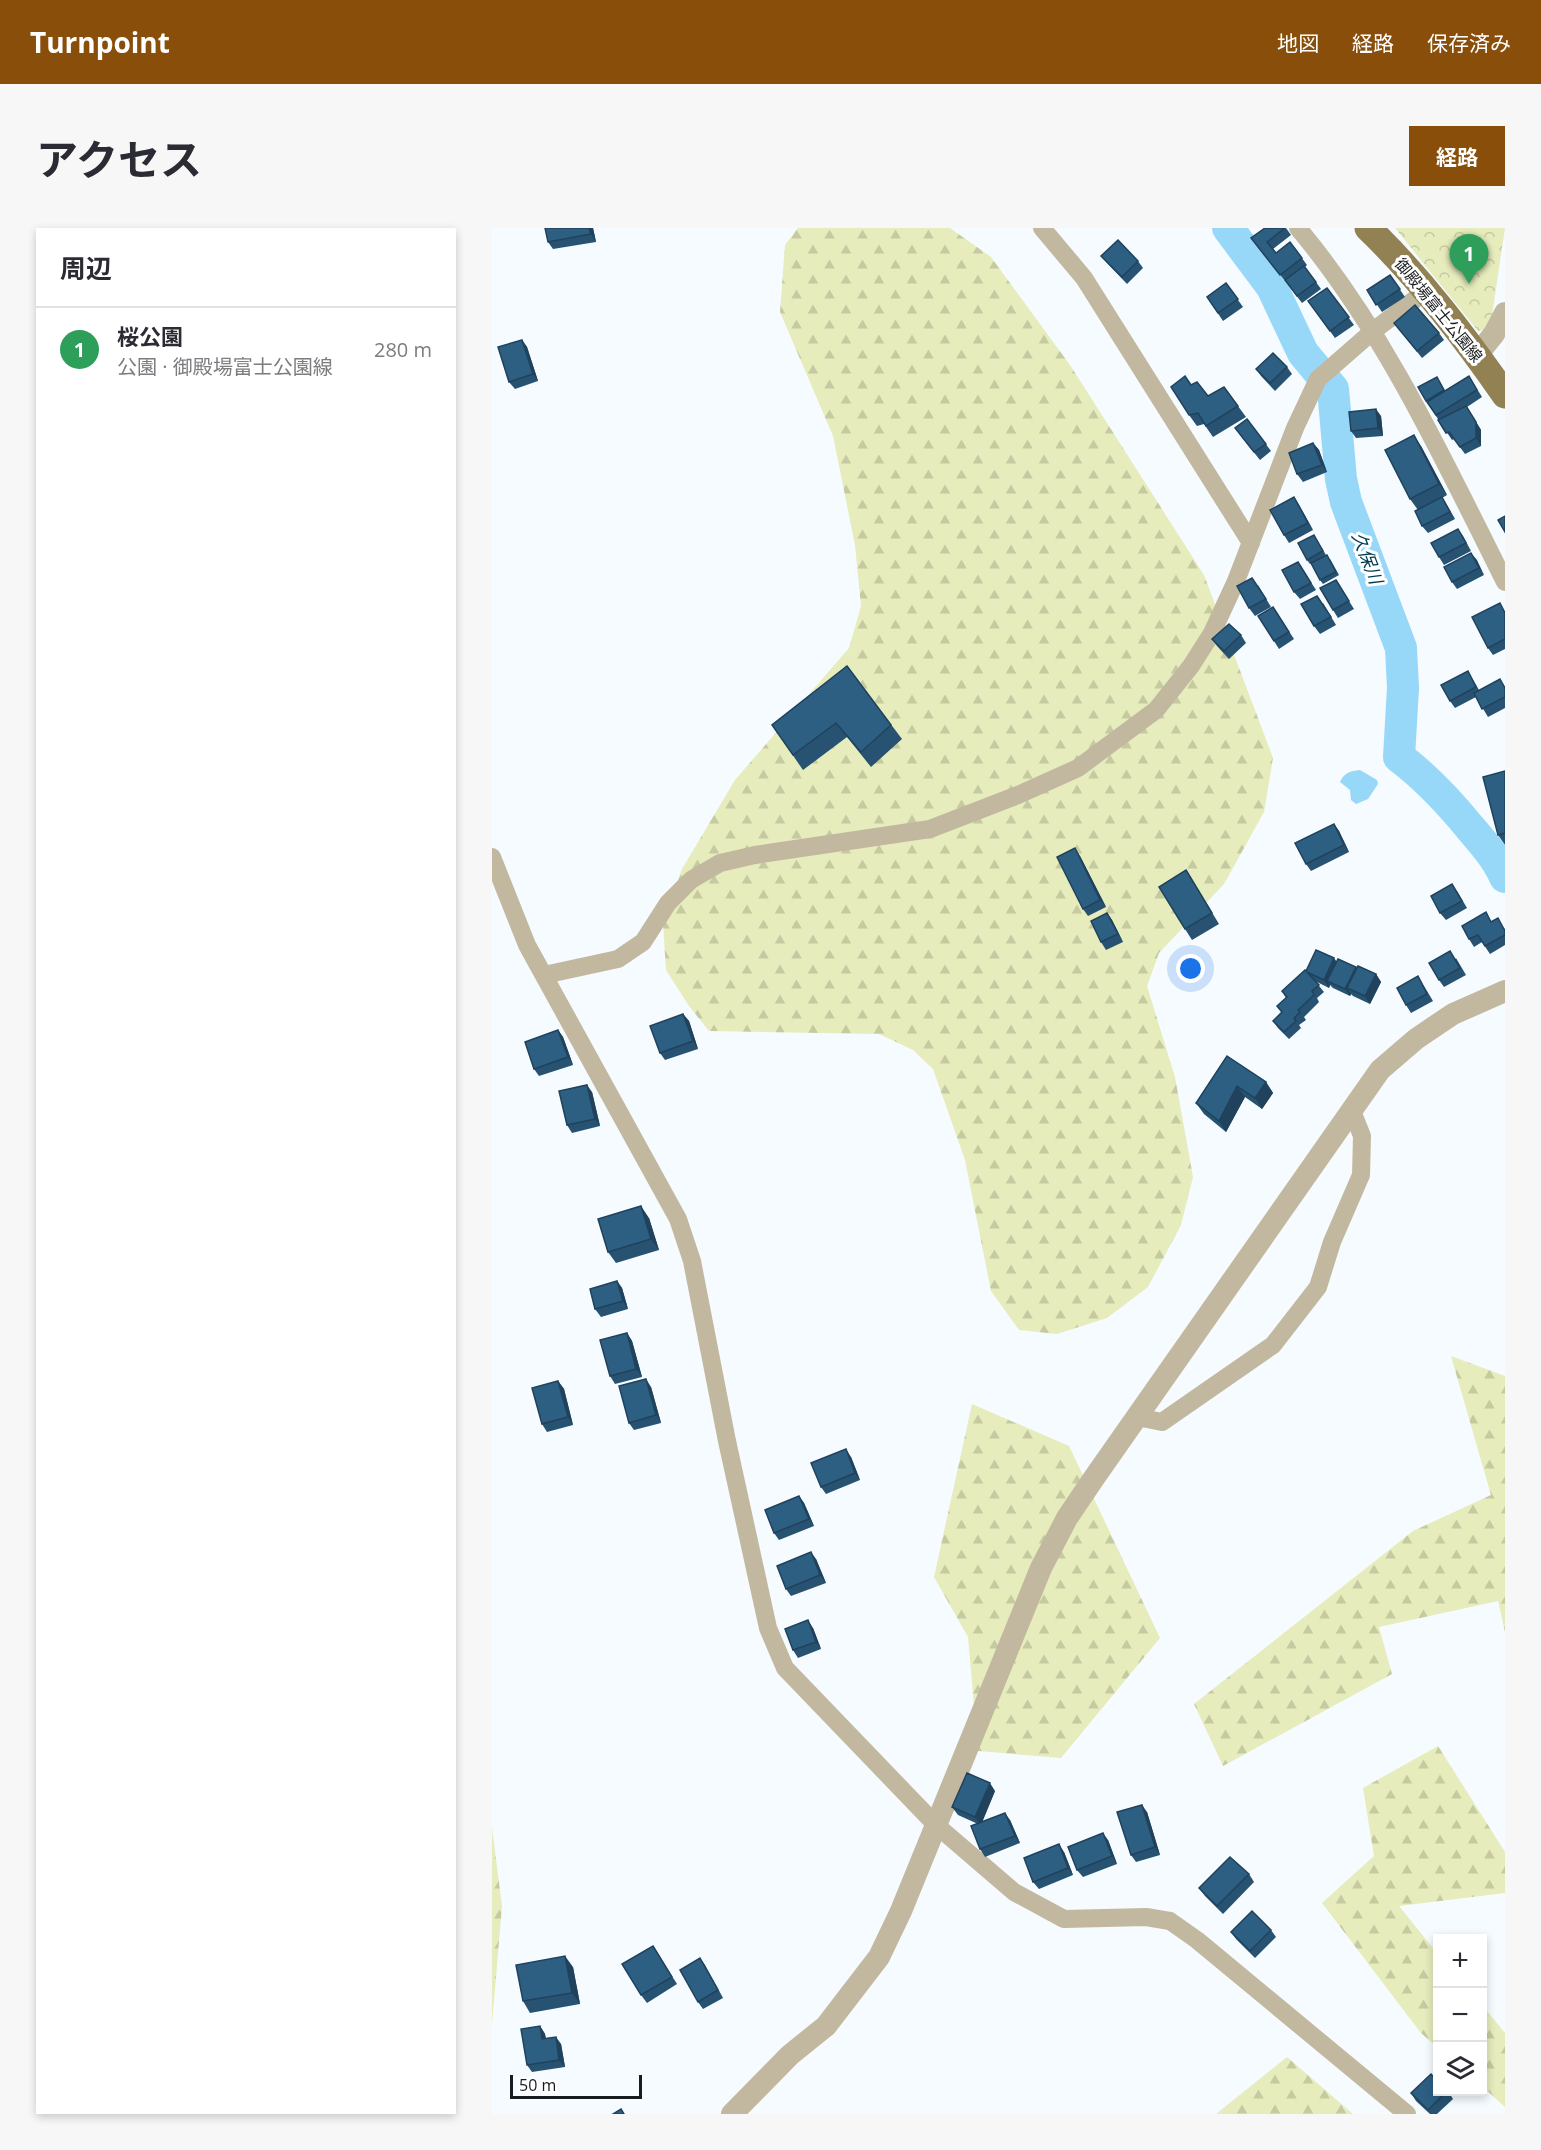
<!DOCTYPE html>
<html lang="ja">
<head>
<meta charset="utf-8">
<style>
  :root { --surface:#fff; --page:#f7f7f7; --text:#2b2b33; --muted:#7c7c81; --line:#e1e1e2; --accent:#894e0a }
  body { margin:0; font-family:"Open Sans","Noto Sans JP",sans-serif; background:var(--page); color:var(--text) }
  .controls { position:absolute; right:18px; bottom:18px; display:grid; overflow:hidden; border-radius:0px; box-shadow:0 3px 9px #0003 }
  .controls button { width:54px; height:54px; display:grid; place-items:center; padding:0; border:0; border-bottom:2px solid var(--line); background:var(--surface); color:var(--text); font:30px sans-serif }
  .scale { position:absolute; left:18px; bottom:15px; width:132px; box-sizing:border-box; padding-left:6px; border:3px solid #191c1e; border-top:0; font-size:16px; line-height:21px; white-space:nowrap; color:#191c1e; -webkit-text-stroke:4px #fff; paint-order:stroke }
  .you { position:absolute; left:699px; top:741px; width:21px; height:21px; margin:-15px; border:4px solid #fff; border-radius:50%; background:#1a73e8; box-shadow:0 0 0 9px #1a73e833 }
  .badge { display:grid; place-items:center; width:39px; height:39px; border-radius:50%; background:var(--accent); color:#fff; font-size:20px; font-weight:700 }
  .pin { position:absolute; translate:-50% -50px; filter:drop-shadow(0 2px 3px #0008) }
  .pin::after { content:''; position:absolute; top:32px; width:21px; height:18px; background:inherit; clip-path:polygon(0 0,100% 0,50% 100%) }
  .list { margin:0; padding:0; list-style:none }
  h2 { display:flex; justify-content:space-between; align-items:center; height:78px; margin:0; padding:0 24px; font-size:26px }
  h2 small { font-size:20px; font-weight:400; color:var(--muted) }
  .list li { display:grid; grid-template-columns:39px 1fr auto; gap:18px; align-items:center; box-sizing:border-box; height:84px; padding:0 24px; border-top:2px solid var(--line) }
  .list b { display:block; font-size:22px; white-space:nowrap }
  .list p { margin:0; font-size:20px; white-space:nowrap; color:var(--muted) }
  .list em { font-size:20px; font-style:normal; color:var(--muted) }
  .icon { flex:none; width:33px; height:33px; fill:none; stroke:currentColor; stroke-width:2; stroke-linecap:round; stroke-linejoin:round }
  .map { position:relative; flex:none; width:1013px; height:1886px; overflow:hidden; border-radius:0px }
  header { display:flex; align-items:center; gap:36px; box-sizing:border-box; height:84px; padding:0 30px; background:var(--accent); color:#fff }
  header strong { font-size:28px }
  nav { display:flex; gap:33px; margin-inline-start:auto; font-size:21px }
  .intro { display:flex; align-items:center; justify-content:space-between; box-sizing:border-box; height:144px; padding:0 36px }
  h1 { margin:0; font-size:42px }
  .button { padding:15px 27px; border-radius:0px; background:var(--accent); color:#fff; font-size:21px; font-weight:700 }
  main { display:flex; gap:36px; padding:0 36px }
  aside { flex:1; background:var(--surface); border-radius:0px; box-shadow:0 3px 9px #0003 }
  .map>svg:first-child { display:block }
  .forest { fill:url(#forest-firs) }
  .park { fill:url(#park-crowns) }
  .water { fill:#97d8f9 }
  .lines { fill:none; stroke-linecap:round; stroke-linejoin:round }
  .river { stroke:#97d8f9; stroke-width:32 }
  .minor { stroke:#c2b89f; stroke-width:18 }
  .tertiary { stroke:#c2b89f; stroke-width:22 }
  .primary { stroke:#928152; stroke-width:27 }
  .wall { fill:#275271 }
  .shaded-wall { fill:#20425c }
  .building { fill:#2d5f83; stroke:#20425c; stroke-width:1.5 }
  .labels { text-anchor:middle; stroke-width:6; stroke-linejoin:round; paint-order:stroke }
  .street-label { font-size:16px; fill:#191c1e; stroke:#fff }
  .water-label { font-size:18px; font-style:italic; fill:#003b51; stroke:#fff }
</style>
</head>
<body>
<header>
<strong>Turnpoint</strong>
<nav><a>地図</a><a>経路</a><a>保存済み</a></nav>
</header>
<div class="intro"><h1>アクセス</h1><a class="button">経路</a></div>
<main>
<aside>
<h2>周辺<small></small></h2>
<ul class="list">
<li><span class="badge" style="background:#2e9e5b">1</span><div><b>桜公園</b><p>公園 · 御殿場富士公園線</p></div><em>280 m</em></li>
</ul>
</aside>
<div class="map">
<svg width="1013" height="1886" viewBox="0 0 1013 1886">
  <defs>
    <pattern id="forest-firs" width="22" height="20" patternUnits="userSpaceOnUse" patternTransform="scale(1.5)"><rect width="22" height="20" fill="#e6ecbc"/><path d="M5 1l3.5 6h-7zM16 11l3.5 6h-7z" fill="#c5caa1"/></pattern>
    <pattern id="park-crowns" width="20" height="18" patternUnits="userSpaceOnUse" patternTransform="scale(1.5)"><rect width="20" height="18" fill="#e6ecbc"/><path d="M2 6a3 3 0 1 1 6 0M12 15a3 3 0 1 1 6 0" fill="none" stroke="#c5caa1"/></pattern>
  </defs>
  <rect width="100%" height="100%" fill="#f6fbff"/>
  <g class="forest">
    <path d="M306 0H458L499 29 578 137 712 347 781 530 772 584 732 656 667 725 655 758 683 849 701 949 689 997 656 1059 615 1090 565 1106 527 1102 499 1063 473 932 441 841 421 822 387 806 217 803 197 778 174 742 171 695 190 641 243 552 357 420 369 378 363 317 341 208 288 84 293 17Z"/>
    <path d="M959 1128 1013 1148V1404L1006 1373 887 1399 900 1446 731 1538 702 1476 921 1303 999 1267Z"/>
    <path d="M480 1176 577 1218 668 1410 569 1530 486 1523 476 1409 442 1349Z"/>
    <path d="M946 1518 1013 1624V1665L907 1678 945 1725V1819L929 1805 830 1675 882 1628 871 1560Z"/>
    <path d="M0 1600 10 1678 0 1796Z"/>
    <path d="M991 1778 1013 1805V1879L991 1859Z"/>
    <path d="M795 1829 861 1886H724Z"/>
  </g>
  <path class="park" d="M903 0H1013L998 101 986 103Z"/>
  <path class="water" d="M868 542 885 552 886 556 876 571 864 576 859 572 858 562 848 554C852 545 858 543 868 542Z"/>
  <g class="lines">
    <path class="river" d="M736 0 780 59 811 125 841 161 849 251 854 274 909 420 911 460 907 529C935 550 958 575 980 602 993 617 1005 631 1013 649"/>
    <g class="minor">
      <path d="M550 0 592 50 759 315"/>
      <path d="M806 0C894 105 952 233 1013 354"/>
      <path d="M0 629 35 717 186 991 200 1033 235 1213 276 1400 293 1440 444 1597 522 1664 572 1691 654 1689 678 1693 705 1712 915 1886"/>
      <path d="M52 747 126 731 151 714 176 675 199 652 228 635 263 627 438 601 526 567 586 540 664 482 699 438 720 405 744 353 803 200 826 151 881 103 934 63"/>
      <path d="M645 1189 670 1194 781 1117 826 1059 840 1014 869 947 870 908 860 883"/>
    </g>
    <g class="tertiary">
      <path d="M985 127 1002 106 1013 85"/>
      <path d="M240 1886 298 1827 334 1798 387 1729 409 1683 549 1340 575 1290 602 1250 888 842 924 811 961 786 1013 763"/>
    </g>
    <path class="primary" d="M876 0C928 50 972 108 1013 167"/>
  </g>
  <g class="wall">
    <path d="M101 0 104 14 61 21 56 14Z"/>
    <path d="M794 0 799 7 781 21 784 25 798 14 815 37 813 39 829 61 810 75 794 54 759 10Z"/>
    <path d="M609 28 646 33 651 40 635 56 615 35Z"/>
    <path d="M898 47 913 69 890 84 875 62Z"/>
    <path d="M734 55 751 79 731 93 715 69Z"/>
    <path d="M835 60 862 97 843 110 816 73Z"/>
    <path d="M902 95 947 105 952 112 930 130Z"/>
    <path d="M30 112 35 119 46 153 23 161 17 154Z"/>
    <path d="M795 139 800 146 783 163 769 148 764 141Z"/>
    <path d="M977 148 990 169 975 179 989 202V218L973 226 962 211 960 212 934 173 945 149 953 163Z"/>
    <path d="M699 157 716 168 732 159 754 189 721 209 712 196 705 198 697 187Z"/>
    <path d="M889 188 891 208 864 210 859 203Z"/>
    <path d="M755 191 779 223 768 232 748 207Z"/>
    <path d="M821 215 827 222 835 244 811 254 805 246Z"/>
    <path d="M929 218 955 267 950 270 963 291 936 305 930 298 926 282 918 271Z"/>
    <path d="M802 269 807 277 821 302 797 315 792 307Z"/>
    <path d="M966 301 979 323 952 337 947 329Z"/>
    <path d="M822 307 834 327 818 336 815 332Z"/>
    <path d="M979 325 992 347 965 361 960 354Z"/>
    <path d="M838 331 847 347 831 356 828 352Z"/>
    <path d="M806 334 824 362 808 371 802 364Z"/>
    <path d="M844 352 862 381 846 390 841 382Z"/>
    <path d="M766 357 779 379 763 388 757 380Z"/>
    <path d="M831 375 844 397 828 406 822 398Z"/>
    <path d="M781 379 802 411 787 421 782 413Z"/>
    <path d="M1013 383V421L1001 427 996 420Z"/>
    <path d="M749 407 754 415 737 431 725 418 720 411Z"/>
    <path d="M355 438 410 511 379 539 355 509 311 542 280 497Z"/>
    <path d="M976 443 987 462 1013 458V480L996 489 984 469 963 480 958 473Z"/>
    <path d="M1013 543V617L1006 607Z"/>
    <path d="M842 596 847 603 857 624 819 643 814 636Z"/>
    <path d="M588 628 614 679 596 688 591 681Z"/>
    <path d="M694 642 727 696 700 712 693 701Z"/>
    <path d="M965 663 975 680 954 692 948 685Z"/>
    <path d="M615 685 620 692 631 714 614 722 609 714Z"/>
    <path d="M1000 693 1013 701V717L998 726 990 714 982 719 977 711Z"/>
    <path d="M964 730 974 747 952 759 947 752Z"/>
    <path d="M844 733 884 746 889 754 878 776 861 768 859 766 858 768 841 760 838 757 837 760 823 753 832 764 825 770 827 774 812 789 814 792 807 797 809 800 797 811 786 800 781 793 790 785 785 778 794 770 790 763 814 743Z"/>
    <path d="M926 748 941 773 919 785 914 777Z"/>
    <path d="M191 786 197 793 206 821 173 832 168 825Z"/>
    <path d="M66 802 71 809 81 837 47 848 42 841Z"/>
    <path d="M735 828 774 854 781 865 770 881 753 869 734 904 712 886 704 875Z"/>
    <path d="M100 864 108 898 80 905 75 897Z"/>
    <path d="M157 990 167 1022 124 1035 116 1024Z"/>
    <path d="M125 1053 130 1060 136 1081 109 1089 103 1081Z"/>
    <path d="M135 1105 140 1113 150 1149 123 1156 118 1148Z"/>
    <path d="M66 1153 72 1161 81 1197 55 1204 50 1196Z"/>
    <path d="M159 1159 169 1195 142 1202 137 1195Z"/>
    <path d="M359 1229 368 1252 334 1266 329 1259Z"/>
    <path d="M307 1268 312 1275 322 1298 287 1312 282 1305Z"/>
    <path d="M324 1331 334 1355 299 1368 294 1361Z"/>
    <path d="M321 1400 329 1421 306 1430 301 1422Z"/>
    <path d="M503 1563 490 1594 518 1592 528 1615 493 1629 488 1621 486 1596 466 1587 460 1579Z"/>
    <path d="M655 1584 668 1627 644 1634 639 1627Z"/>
    <path d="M616 1612 625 1636 591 1649 585 1642Z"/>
    <path d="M572 1624 581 1647 547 1661 541 1654Z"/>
    <path d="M757 1646 762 1654 731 1686 713 1668 707 1660Z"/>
    <path d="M779 1702 784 1709 763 1730 744 1711 739 1704Z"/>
    <path d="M161 1718 185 1756 155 1775 149 1767Z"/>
    <path d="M208 1730 231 1770 211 1781 206 1774Z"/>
    <path d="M81 1739 88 1776 38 1785 31 1773Z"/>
    <path d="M48 1798 53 1806 54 1811 69 1816 73 1839 40 1844 35 1837Z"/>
    <path d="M956 1863 961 1871 945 1886H938L924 1873 919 1865Z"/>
  </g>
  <g class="shaded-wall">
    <path d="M97 0H101L104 14 99 6Z"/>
    <path d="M30 112 35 119 46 153 41 146Z"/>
    <path d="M974 178 989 202V218L984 210Z"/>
    <path d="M884 181 889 188 891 208 886 200Z"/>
    <path d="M922 207 929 218 955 267 947 256Z"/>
    <path d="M821 215 827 222 835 244 830 237Z"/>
    <path d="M802 269 807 277 821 302 816 295Z"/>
    <path d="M950 269 955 277 963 291 958 284Z"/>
    <path d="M966 301 971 308 979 323 974 315Z"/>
    <path d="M979 325 985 332 992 347 987 340Z"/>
    <path d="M842 596 847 603 857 624 852 617Z"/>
    <path d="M583 620 588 628 614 679 608 672Z"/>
    <path d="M615 685 620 692 631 714 626 706Z"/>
    <path d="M842 730 847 737 835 753 838 757 837 760 832 752Z"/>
    <path d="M864 739 869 746 855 760 859 766 858 768 853 761Z"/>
    <path d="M884 746 889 754 878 776 873 768Z"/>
    <path d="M191 786 197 793 206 821 201 813Z"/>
    <path d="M66 802 71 809 81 837 76 829Z"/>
    <path d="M774 854 781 865 770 881 763 870Z"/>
    <path d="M95 857 100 864 108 898 103 891Z"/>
    <path d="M745 858 753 869 734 904 727 893Z"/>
    <path d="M149 978 157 990 167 1022 159 1011Z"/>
    <path d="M125 1053 130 1060 136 1081 131 1073Z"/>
    <path d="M135 1105 140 1113 150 1149 144 1141Z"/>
    <path d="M154 1151 159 1159 169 1195 164 1187Z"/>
    <path d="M66 1153 72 1161 81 1197 76 1189Z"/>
    <path d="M354 1221 359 1229 368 1252 363 1245Z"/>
    <path d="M307 1268 312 1275 322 1298 317 1291Z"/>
    <path d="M319 1324 324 1331 334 1355 328 1347Z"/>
    <path d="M316 1392 321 1400 329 1421 324 1414Z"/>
    <path d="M498 1555 503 1563 489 1597 483 1589Z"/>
    <path d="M650 1577 655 1584 668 1627 663 1619Z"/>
    <path d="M513 1585 518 1592 528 1615 523 1608Z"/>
    <path d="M611 1605 616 1612 625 1636 620 1628Z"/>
    <path d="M567 1616 572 1624 581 1647 576 1640Z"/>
    <path d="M73 1728 81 1739 88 1776 80 1765Z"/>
    <path d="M208 1730 213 1737 231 1770 226 1762Z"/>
    <path d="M48 1798 53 1806 55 1819 50 1811Z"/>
    <path d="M64 1809 69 1816 73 1839 67 1832Z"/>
  </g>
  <g class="building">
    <path d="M53 0H97L99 6 56 14Z"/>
    <path d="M773 0H793L775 14 784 25 798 14 810 30 788 47 759 10Z"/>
    <path d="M626 12 646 33 630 49 609 28Z"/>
    <path d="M812 38 824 54 805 68 793 52Z"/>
    <path d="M898 47 908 61 884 77 875 62Z"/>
    <path d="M734 55 746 71 726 85 715 69Z"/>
    <path d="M835 60 857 89 838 103 816 73Z"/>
    <path d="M923 77 947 105 925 123 902 95Z"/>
    <path d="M30 112 41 146 17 154 6 119Z"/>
    <path d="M781 125 795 139 778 155 764 141Z"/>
    <path d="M693 148 699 157 705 154 716 168 732 159 746 178 714 198 706 185 697 187 679 159Z"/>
    <path d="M977 148 985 162 944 187 935 174Z"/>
    <path d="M945 149 952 162 934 173 926 159Z"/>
    <path d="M974 178 984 194V210L968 219 957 204 954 205 946 192Z"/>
    <path d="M884 181 886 200 859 203 857 184Z"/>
    <path d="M755 191 774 216 762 224 743 200Z"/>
    <path d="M922 207 947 256 918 271 893 222Z"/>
    <path d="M821 215 830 237 805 246 797 225Z"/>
    <path d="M802 269 816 295 792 307 778 282Z"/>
    <path d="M950 269 958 284 930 298 923 283Z"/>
    <path d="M1013 288V304L1006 292Z"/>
    <path d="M966 301 974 315 947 329 939 315Z"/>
    <path d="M822 307 831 323 815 332 806 315Z"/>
    <path d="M979 325 987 340 960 354 952 339Z"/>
    <path d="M835 327 844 344 828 352 819 335Z"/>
    <path d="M806 334 819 355 802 364 790 342Z"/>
    <path d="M760 350 774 371 757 380 745 358Z"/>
    <path d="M844 352 857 373 841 382 828 360Z"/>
    <path d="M825 368 839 389 822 398 809 376Z"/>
    <path d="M1008 375 1013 385V411L996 420 980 389Z"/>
    <path d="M781 379 797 404 782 413 766 388Z"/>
    <path d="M737 396 749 407 732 423 720 411Z"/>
    <path d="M355 438 399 497 369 524 344 495 301 527 280 497Z"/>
    <path d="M976 443 984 459 958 473 949 457Z"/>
    <path d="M1008 451 1013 460V469L990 481 982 465Z"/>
    <path d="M1013 543V605L1006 607 991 549Z"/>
    <path d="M842 596 852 617 814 636 803 615Z"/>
    <path d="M583 620 608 672 591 681 565 629Z"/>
    <path d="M694 642 720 685 693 701 667 659Z"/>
    <path d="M960 656 970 673 948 685 939 668Z"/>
    <path d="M994 684 999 694 1006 690 1013 703V707L993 718 986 707 977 711 970 698Z"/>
    <path d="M615 685 626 706 609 714 599 693Z"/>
    <path d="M824 722 842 730 832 752 815 744 827 757 820 763 822 767 806 782 808 784 802 790 804 793 792 804 781 793 790 784 785 778 795 769 790 763 813 742 814 743Z"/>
    <path d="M958 723 968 740 947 752 937 735Z"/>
    <path d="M846 731 864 739 853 761 835 753Z"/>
    <path d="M866 738 884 746 873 768 855 760Z"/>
    <path d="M926 748 935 766 914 777 905 760Z"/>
    <path d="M191 786 201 813 168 825 158 798Z"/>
    <path d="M66 802 76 829 42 841 33 814Z"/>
    <path d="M735 828 774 854 763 870 745 858 727 893 704 875Z"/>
    <path d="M95 857 103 891 75 897 67 863Z"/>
    <path d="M149 978 159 1011 116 1024 106 991Z"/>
    <path d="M125 1053 131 1073 103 1081 98 1061Z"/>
    <path d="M135 1105 144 1141 118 1148 108 1112Z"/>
    <path d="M154 1151 164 1187 137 1195 127 1158Z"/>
    <path d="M66 1153 76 1189 50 1196 40 1160Z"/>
    <path d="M354 1221 363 1245 329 1259 319 1235Z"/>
    <path d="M307 1268 317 1291 282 1305 273 1282Z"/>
    <path d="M319 1324 328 1347 294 1361 285 1338Z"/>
    <path d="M316 1392 324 1414 301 1422 293 1401Z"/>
    <path d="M475 1545 498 1555 483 1589 460 1579Z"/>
    <path d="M650 1577 663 1619 639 1627 625 1584Z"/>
    <path d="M513 1585 523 1608 488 1621 479 1598Z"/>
    <path d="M611 1605 620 1628 585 1642 576 1619Z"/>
    <path d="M567 1616 576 1640 541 1654 532 1630Z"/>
    <path d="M738 1629 757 1646 725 1678 707 1660Z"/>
    <path d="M760 1683 779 1702 758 1723 739 1704Z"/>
    <path d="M161 1718 180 1749 149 1767 130 1736Z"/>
    <path d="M73 1728 80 1765 31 1773 24 1737Z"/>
    <path d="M208 1730 226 1762 206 1774 188 1742Z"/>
    <path d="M48 1798 50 1811 64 1809 67 1832 35 1837 29 1801Z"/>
    <path d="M939 1846 945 1853V1863H955L936 1882 919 1865Z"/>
    <path d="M129 1881 132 1886H121Z"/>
  </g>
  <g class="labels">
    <g class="street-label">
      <text transform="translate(947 82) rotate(51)" y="6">御殿場富士公園線</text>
    </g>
    <g class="water-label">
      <text transform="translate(875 330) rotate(69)" y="6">久保川</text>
    </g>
  </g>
</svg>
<div class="controls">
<button>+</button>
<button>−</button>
<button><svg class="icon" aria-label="layers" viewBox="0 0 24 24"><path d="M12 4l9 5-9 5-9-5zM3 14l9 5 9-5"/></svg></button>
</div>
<div class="scale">50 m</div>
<div class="you"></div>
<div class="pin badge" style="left:977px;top:56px;background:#2e9e5b">1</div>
</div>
</main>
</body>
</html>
